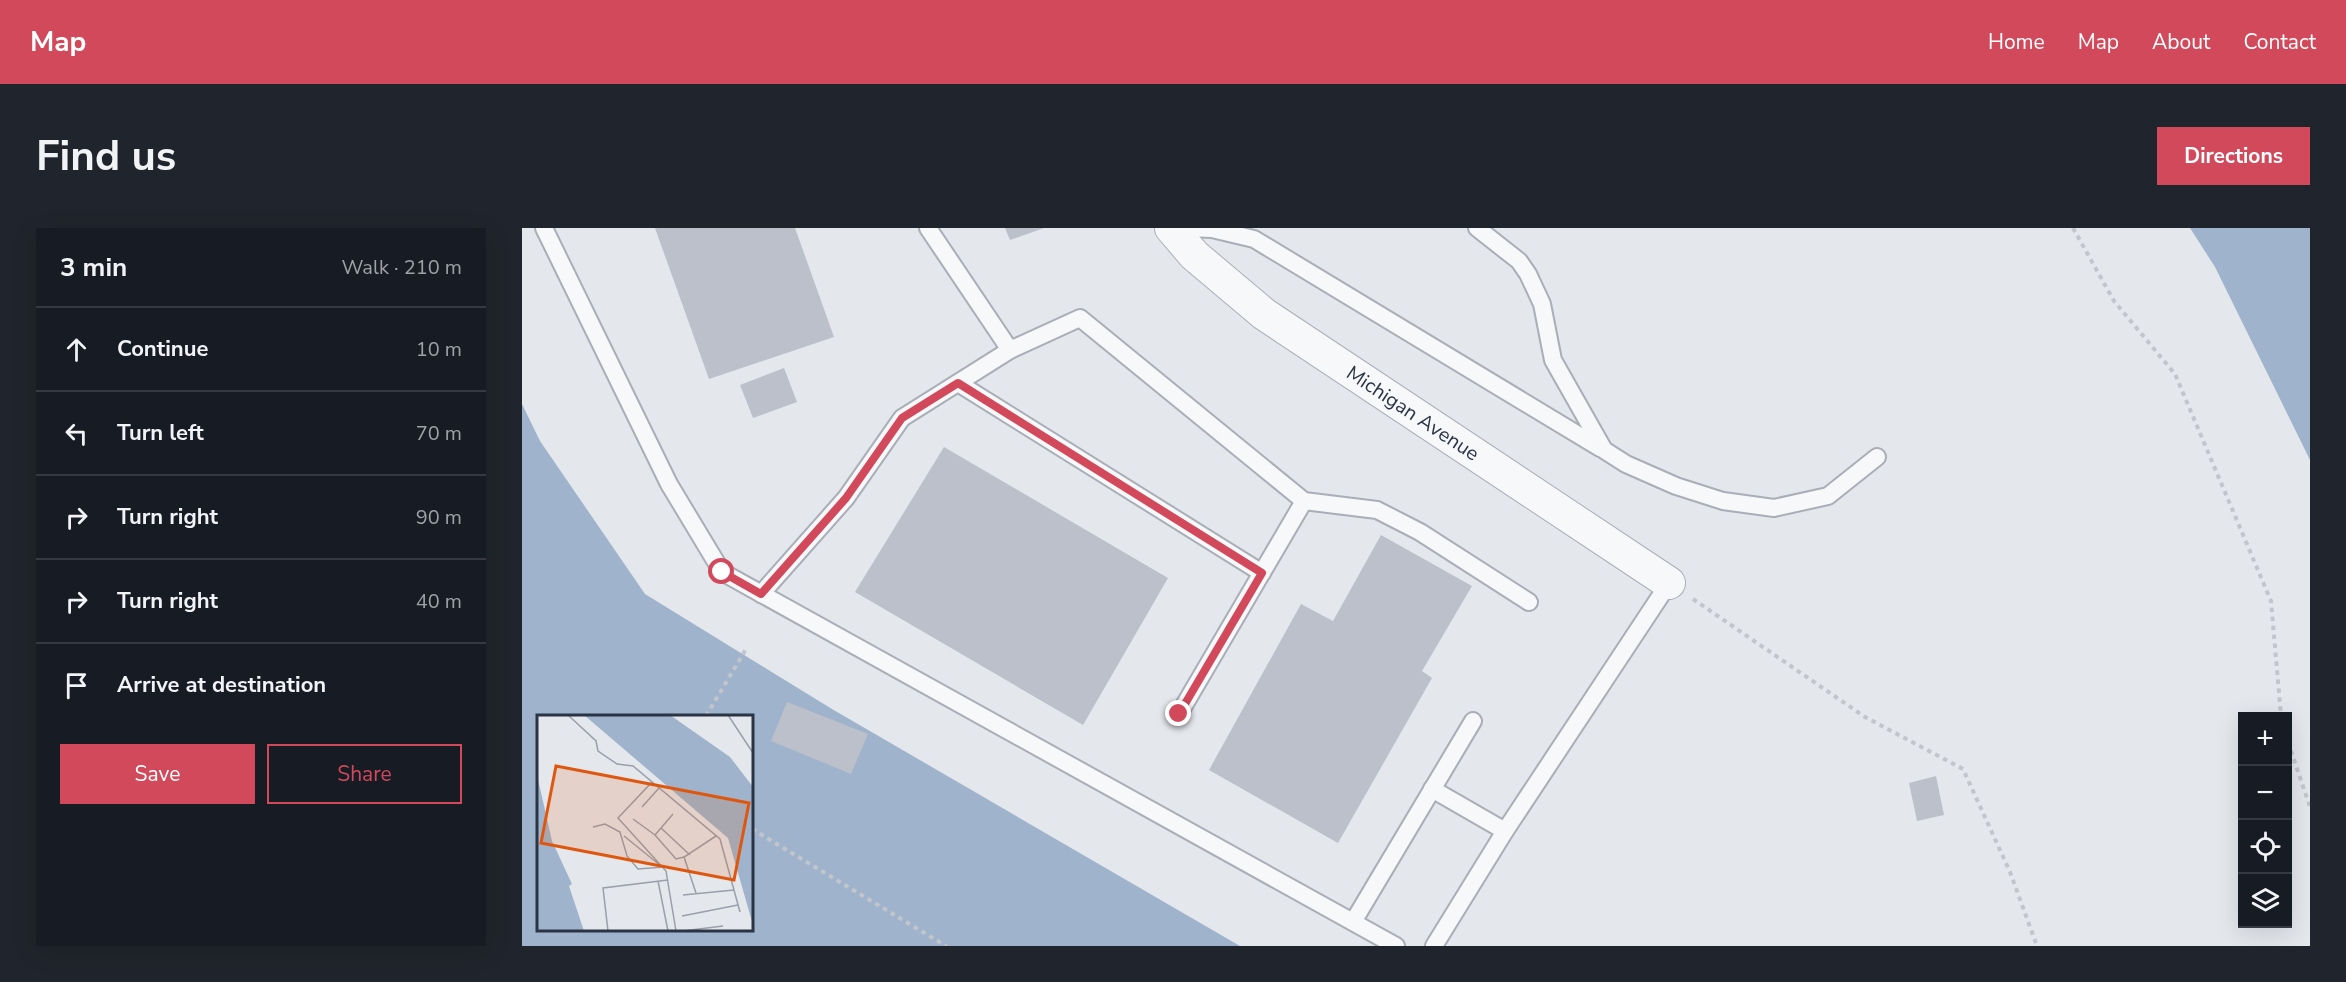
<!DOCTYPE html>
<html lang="en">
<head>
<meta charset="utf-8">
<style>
  :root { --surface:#171b24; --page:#20242c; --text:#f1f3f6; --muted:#9ea1a6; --line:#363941; --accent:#d1495b }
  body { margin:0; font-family:"Nunito Sans",sans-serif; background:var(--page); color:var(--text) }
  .controls { position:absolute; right:18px; bottom:18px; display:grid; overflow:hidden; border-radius:0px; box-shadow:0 6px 24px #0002 }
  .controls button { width:54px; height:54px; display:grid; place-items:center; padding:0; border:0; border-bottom:2px solid var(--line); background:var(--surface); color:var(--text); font:30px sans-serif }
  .stop { position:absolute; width:18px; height:18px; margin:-14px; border:4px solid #d1495b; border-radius:50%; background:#fff }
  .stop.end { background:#d1495b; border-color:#fff; box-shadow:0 2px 6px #0008 }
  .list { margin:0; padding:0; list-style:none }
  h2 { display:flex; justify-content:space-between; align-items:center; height:78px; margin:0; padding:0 24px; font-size:26px }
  h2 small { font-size:20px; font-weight:400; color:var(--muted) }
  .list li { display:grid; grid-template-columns:39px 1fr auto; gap:18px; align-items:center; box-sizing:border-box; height:84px; padding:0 24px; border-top:2px solid var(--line) }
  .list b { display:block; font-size:22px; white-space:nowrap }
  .list em { font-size:20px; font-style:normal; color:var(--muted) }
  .actions { display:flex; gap:12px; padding:18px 24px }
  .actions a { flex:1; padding:14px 0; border:2px solid var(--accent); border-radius:0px; text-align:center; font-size:21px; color:var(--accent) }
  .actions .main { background:var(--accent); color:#fff }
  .icon { flex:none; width:33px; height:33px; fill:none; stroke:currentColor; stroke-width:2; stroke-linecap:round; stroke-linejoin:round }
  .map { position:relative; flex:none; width:1788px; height:718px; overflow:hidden; border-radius:0px }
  header { display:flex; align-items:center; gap:36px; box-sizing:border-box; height:84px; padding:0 30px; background:var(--accent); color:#fff }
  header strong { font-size:28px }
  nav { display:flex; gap:33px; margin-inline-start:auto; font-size:21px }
  .intro { display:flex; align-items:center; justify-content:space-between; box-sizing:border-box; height:144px; padding:0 36px }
  h1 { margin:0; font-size:42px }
  .button { padding:15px 27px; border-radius:0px; background:var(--accent); color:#fff; font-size:21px; font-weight:700 }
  main { display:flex; gap:36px; padding:0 36px }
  aside { flex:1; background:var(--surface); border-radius:0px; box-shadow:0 6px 24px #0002 }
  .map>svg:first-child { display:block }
  .water { fill:#9fb4cc; fill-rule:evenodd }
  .building { fill:#bbc0ca }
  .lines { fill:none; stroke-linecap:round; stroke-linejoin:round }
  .lane-casing { stroke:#a9aeb7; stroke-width:20 }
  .street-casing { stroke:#a9aeb7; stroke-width:34 }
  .path { stroke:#c2c5cb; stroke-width:4; stroke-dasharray:4.5 4.5; stroke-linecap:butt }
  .lane { stroke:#f7f8fa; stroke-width:16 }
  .street { stroke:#f7f8fa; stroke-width:32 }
  .route { stroke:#d1495b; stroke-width:8 }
  .labels { text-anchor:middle; stroke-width:4.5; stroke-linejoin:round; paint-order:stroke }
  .street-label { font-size:20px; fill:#2b3445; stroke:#f4f6f9 }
  .inset-road { fill:none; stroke:#9a9fa9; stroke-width:1.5 }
  .view { fill:#df570f; fill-opacity:0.15; stroke:#df570f; stroke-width:3 }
  .inset-edge { fill:none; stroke:#2b3445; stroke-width:3 }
</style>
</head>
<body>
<header>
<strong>Map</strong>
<nav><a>Home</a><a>Map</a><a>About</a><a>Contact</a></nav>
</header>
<div class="intro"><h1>Find us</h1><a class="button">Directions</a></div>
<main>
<aside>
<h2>3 min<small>Walk · 210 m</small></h2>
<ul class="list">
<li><svg class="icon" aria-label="ahead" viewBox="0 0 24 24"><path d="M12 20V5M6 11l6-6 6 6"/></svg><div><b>Continue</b></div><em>10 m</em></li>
<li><svg class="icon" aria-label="left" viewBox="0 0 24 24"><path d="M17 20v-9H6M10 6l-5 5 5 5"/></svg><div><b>Turn left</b></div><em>70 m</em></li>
<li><svg class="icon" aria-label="right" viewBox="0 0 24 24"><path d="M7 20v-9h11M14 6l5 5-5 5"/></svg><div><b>Turn right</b></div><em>90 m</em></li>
<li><svg class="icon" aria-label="right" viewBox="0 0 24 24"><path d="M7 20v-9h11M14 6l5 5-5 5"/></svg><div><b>Turn right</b></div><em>40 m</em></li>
<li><svg class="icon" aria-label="arrive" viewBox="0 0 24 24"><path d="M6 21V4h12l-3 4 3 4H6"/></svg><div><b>Arrive at destination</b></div></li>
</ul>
<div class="actions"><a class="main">Save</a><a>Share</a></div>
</aside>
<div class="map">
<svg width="1788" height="718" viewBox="0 0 1788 718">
  <rect width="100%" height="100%" fill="#e4e7ec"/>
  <g class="water">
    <path d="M1668 0H1788V232L1693 39Z"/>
    <path d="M0 176 18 213 123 366 310 481 718 718H0ZM16 488H230V702H16Z"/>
  </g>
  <g class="building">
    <path d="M133 0H273L312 109 187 151Z"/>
    <path d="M483 0H522L488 12Z"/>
    <path d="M262 140 275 174 231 190 218 157Z"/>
    <path d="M422 219 646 350 561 497 333 364Z"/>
    <path d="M859 307 950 358 900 443 910 450 816 615 687 542 779 376 811 393Z"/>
    <path d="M265 474 346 506 329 546 249 513Z"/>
    <path d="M1414 548 1422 587 1395 593 1387 555Z"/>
  </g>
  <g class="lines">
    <g class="lane-casing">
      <g id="lane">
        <path d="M22 0 147 256 200 344 874 718"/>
        <path d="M663 0 690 1 732 11 1078 220"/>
        <path d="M955 0 997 33 1006 46 1020 76 1031 132 1082 222 1104 236 1154 258 1201 273 1252 280 1306 268 1355 229"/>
        <path d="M488 122 558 90 782 273 855 282 898 304 1007 374"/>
        <path d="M436 155 740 345"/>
        <path d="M239 366 324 270 380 190 488 122 406 0"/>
        <path d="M657 486 782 273"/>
        <path d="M910 561 983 603"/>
        <path d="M831 694 951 493"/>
        <path d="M912 718 983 603 1147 355"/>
      </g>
    </g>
    <g class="street-casing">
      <g id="street">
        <path id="s1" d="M649 0 672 27 742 86 1147 355"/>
      </g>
    </g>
    <g class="path">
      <path d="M1551 0 1592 73 1653 146 1749 373 1759 488"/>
      <path d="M1171 371 1343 489 1441 541 1488 644 1515 718"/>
      <path d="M184 488 224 421"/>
      <path d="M1766 514 1788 579"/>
      <path d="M230 601 424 718"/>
    </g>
    <use href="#lane" class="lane"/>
    <use href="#street" class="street"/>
  </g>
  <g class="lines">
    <path class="route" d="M200 344 239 366 324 270 380 190 436 155 740 345 657 486"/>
  </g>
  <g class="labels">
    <g class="street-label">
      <text dy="7" stroke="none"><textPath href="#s1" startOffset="306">Michigan Avenue</textPath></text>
    </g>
  </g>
  <g transform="translate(15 487)">
    <rect width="216" height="216" fill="#e4e7ec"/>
    <path d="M47 0H133L193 42 216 72V210L191 123ZM0 60 15 126 35 169 32 171 47 216H0Z" fill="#9fb4cc"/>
    <path class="inset-road" d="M31 0 59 26 61 36 80 49 96 51 183 124 203 197M191 0 216 38M115 67 81 103 129 156 139 216M105 92 122 73M96 104 118 120 139 144 147 142M56 112 68 109 83 117 90 141 101 154 127 152M124 113 153 140M118 120 136 99M87 121 124 151M121 166 131 216M159 178 147 142 179 121M146 180 197 175M145 201 201 190M71 216 66 173 131 165M146 216 186 211"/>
    <path class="view" d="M19 51 212 88 197 165 4 128Z"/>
    <rect width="216" height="216" class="inset-edge"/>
  </g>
</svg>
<div class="controls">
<button>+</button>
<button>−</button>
<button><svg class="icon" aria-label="locate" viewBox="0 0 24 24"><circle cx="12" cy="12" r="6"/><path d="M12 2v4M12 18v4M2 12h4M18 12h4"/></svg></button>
<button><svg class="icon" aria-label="layers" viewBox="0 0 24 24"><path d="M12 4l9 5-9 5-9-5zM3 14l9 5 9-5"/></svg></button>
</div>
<div class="stop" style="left:200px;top:344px"></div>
<div class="stop end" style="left:657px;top:486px"></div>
</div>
</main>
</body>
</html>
